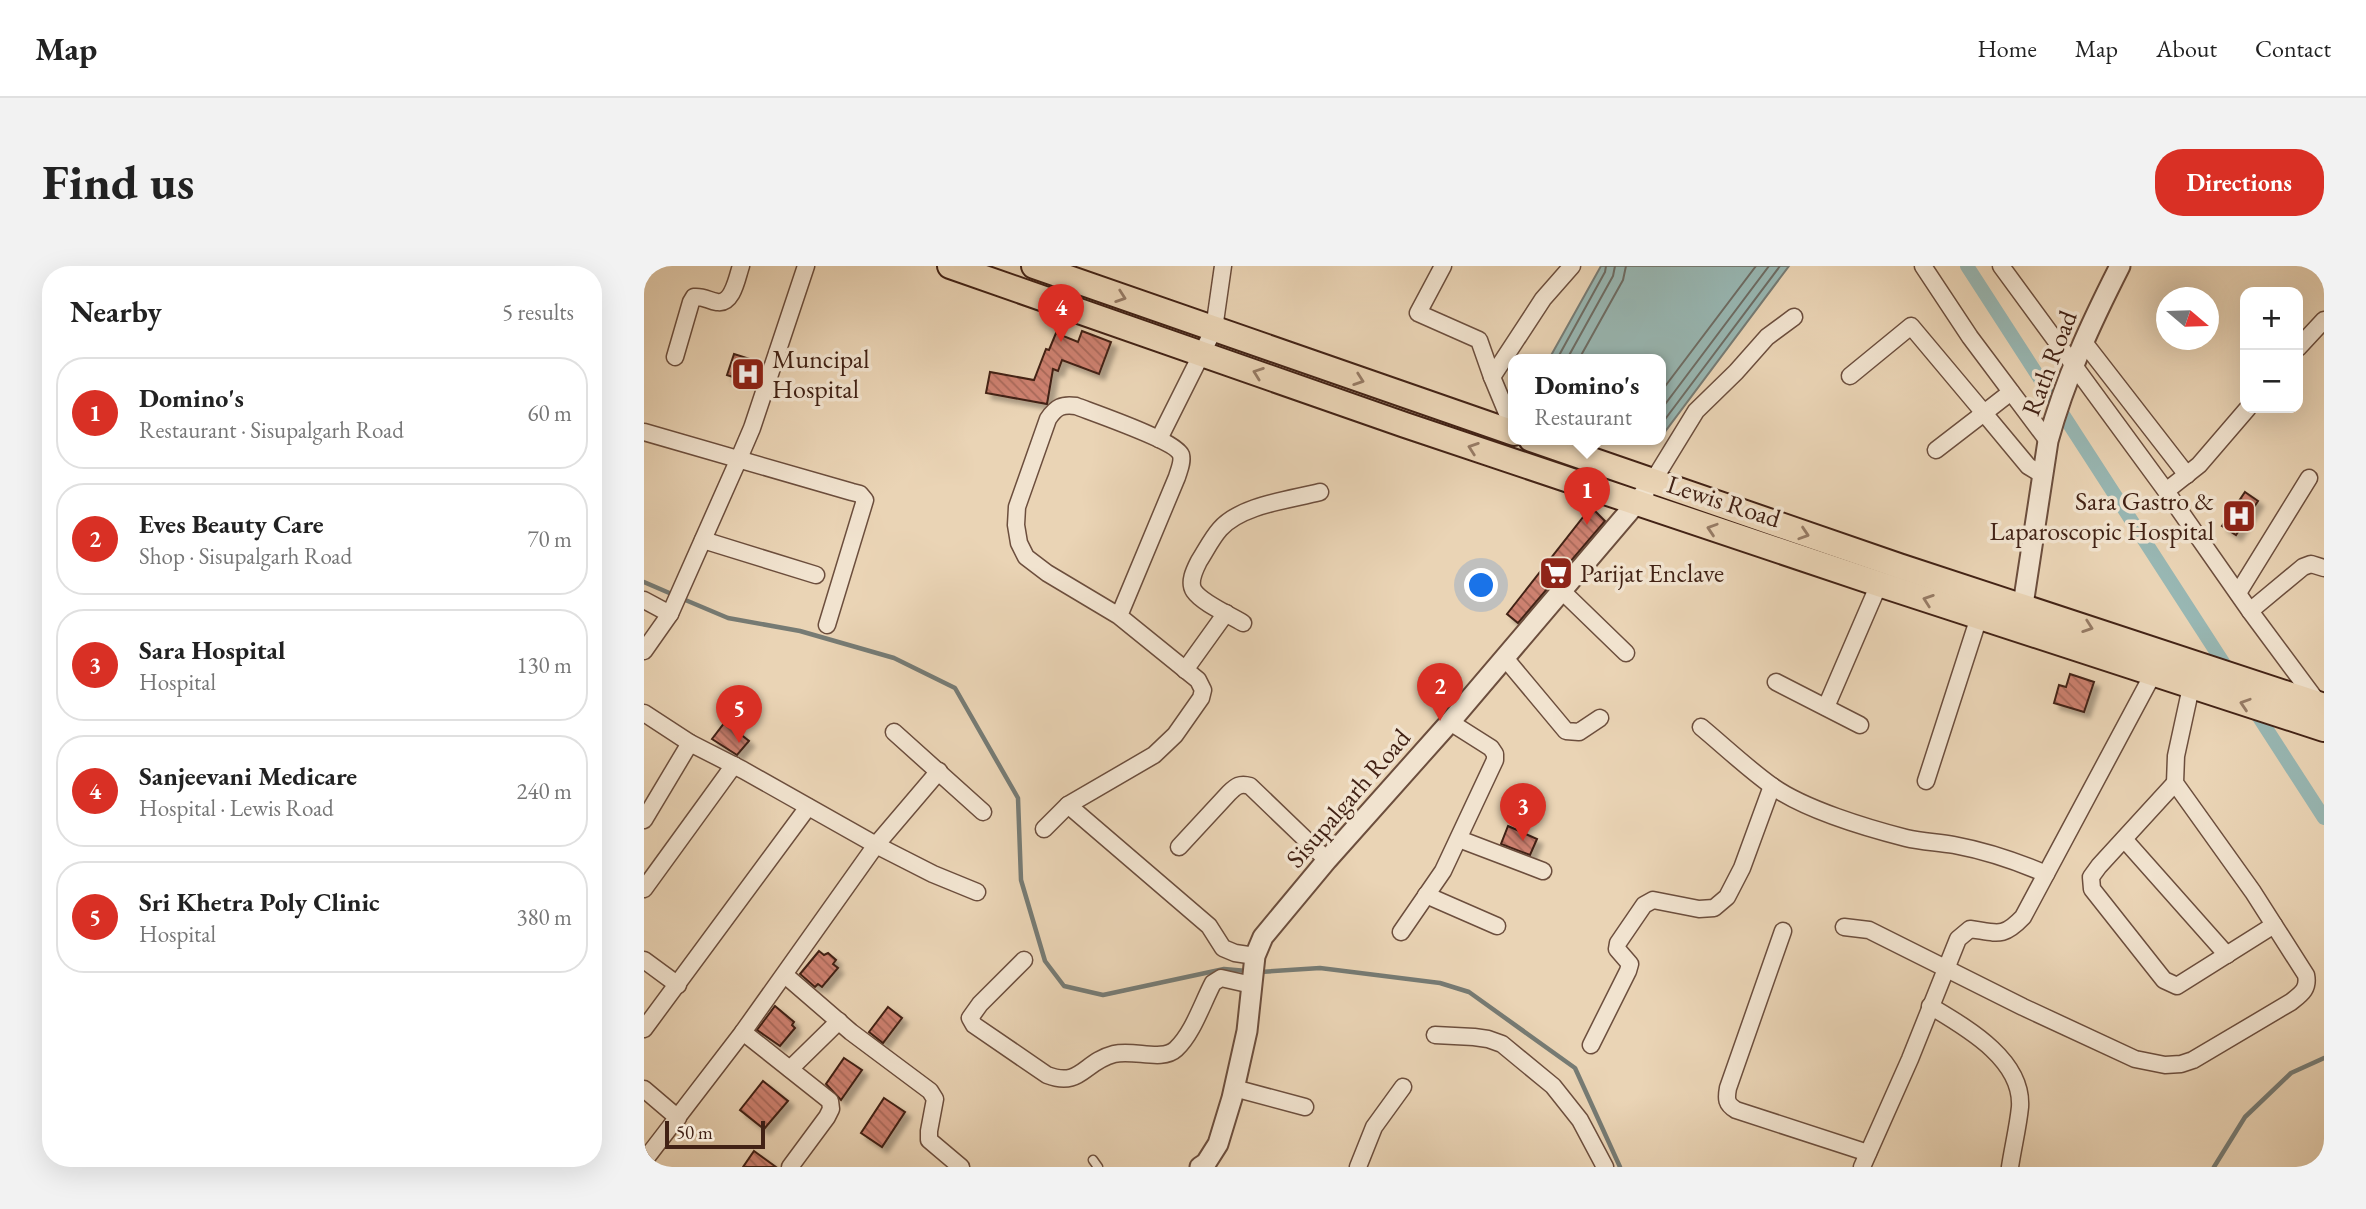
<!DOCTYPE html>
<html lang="en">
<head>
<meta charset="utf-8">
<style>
  :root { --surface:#fff; --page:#f2f2f2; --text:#222; --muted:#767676; --line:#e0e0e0; --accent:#d93025 }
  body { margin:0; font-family:"EB Garamond",serif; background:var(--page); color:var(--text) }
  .controls { position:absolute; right:21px; top:21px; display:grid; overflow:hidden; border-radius:14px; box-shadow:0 7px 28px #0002 }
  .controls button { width:63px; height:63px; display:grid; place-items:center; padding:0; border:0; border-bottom:2px solid var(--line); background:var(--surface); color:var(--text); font:35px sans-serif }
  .compass { position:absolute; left:1512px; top:21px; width:63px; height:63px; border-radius:50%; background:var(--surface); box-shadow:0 7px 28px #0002; rotate:109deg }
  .scale { position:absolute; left:21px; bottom:18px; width:100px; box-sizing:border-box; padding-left:7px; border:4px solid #422215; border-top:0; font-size:19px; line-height:24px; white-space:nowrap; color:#422215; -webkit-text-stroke:5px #f1e3cf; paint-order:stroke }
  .you { position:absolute; left:838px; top:320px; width:24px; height:24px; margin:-18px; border:5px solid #fff; border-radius:50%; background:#1a73e8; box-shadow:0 0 0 10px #1a73e833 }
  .badge { display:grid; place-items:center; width:46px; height:46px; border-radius:50%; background:var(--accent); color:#fff; font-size:23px; font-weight:700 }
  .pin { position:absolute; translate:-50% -58px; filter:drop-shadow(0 2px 4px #0008) }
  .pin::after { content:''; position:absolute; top:37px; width:24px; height:21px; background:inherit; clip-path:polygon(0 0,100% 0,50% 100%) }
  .popup { position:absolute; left:864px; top:88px; width:158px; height:91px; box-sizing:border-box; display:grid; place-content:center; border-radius:14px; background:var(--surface); filter:drop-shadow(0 2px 5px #0005); font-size:23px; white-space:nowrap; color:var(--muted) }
  .popup b { font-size:26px; color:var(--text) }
  .popup::after { content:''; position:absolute; left:50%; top:100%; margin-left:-14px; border:14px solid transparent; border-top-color:var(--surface) }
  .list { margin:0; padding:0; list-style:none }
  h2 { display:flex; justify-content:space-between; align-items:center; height:91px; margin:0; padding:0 28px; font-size:30px }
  h2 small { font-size:23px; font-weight:400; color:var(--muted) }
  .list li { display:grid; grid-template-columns:46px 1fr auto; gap:21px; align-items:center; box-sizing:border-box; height:112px; margin:0 14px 14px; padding:0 14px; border:2px solid var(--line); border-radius:28px }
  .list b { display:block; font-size:26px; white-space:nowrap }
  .list p { margin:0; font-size:23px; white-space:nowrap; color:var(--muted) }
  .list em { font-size:23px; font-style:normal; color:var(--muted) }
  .map { position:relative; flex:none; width:1680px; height:901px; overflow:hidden; border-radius:28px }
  header { display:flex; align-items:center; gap:42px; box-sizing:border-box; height:98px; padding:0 35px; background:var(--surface); border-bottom:2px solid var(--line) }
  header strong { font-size:33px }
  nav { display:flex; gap:38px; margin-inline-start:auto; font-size:24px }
  .intro { display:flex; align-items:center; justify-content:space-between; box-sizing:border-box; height:168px; padding:0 42px }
  h1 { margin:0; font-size:49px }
  .button { padding:18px 32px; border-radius:28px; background:var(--accent); color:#fff; font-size:24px; font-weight:700 }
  main { display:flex; gap:42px; padding:0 42px }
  aside { flex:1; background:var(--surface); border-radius:28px; box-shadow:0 7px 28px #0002 }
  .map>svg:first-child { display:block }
  .water { fill:#98b7b3; stroke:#767b74; stroke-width:2 }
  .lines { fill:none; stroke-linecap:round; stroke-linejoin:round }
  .shore { stroke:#6d6c64; stroke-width:2 }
  .stream { stroke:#767b74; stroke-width:4.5 }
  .canal { stroke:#98b7b3; stroke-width:14 }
  .building { fill:url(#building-back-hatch); stroke:#422215; stroke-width:2; filter:url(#shadow) }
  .service-casing { stroke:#6c4e3d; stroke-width:11 }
  .minor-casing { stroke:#6c4e3d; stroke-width:19 }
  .tertiary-casing { stroke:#6c4e3d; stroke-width:23 }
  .primary-casing { stroke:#422215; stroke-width:28 }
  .service { stroke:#f1e3cf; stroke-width:8 }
  .minor { stroke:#f1e3cf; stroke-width:16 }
  .tertiary { stroke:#f1e3cf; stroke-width:19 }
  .primary { stroke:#ead4b5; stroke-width:24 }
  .oneway { stroke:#967b65 }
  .labels { text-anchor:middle; stroke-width:7; stroke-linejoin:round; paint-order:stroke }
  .poi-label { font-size:26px; fill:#422215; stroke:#f1e3cf; text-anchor:start }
  .street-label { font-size:26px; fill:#422215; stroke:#f1e3cf }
</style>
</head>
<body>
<header>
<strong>Map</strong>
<nav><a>Home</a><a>Map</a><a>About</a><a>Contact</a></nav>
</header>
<div class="intro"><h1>Find us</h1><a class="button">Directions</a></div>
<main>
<aside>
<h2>Nearby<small>5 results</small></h2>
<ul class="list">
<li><span class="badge">1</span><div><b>Domino's</b><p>Restaurant · Sisupalgarh Road</p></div><em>60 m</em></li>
<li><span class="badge">2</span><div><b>Eves Beauty Care</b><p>Shop · Sisupalgarh Road</p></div><em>70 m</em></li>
<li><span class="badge">3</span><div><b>Sara Hospital</b><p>Hospital</p></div><em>130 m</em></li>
<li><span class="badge">4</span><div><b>Sanjeevani Medicare</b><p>Hospital · Lewis Road</p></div><em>240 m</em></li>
<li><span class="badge">5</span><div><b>Sri Khetra Poly Clinic</b><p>Hospital</p></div><em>380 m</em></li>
</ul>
</aside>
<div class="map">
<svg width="1680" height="901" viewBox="0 0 1680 901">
  <defs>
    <pattern id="building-back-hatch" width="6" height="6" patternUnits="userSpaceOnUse" patternTransform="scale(1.75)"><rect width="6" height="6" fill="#cd816f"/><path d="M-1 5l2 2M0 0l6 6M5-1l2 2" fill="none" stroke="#a8695a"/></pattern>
    <filter id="shadow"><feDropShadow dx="5.5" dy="5.5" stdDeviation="2" flood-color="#0004"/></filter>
  </defs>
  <rect width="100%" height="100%" fill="#ead4b5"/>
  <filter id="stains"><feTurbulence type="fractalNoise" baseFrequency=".00286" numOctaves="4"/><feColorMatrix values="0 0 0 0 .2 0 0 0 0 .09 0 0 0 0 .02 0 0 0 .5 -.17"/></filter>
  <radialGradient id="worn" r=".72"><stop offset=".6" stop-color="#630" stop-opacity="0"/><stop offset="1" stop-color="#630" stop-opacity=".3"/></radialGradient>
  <path class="water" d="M957 0H1145L1017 171 1016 93H905Z"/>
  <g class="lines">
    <g class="shore">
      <path d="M913 93 961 6 962 0"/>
      <path d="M923 93 969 10 971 0"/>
      <path d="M935 93 979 14 982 0"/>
      <path d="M1016 127 1112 0"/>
      <path d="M1016 145 1125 0"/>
      <path d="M1016 160 1136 0"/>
    </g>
    <g class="stream">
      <path d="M0 316 30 329"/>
      <path d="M39 333 84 352 156 365 250 392 311 422 374 532 377 614 401 695 420 720 459 729 580 703 603 705"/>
      <path d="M616 706 676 702 796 717 825 726 931 802 976 901"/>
      <path d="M1570 901 1601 851 1647 807 1680 792"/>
    </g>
    <g class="canal">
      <path d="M1323 0 1586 407"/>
      <path d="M1609 442 1680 552"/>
    </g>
  </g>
  <g class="building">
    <path d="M438 65 467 76 455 108 418 94 414 105 409 103 403 138 342 127 346 106 390 114 402 83 405 84 412 67 434 76Z"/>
    <path d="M90 88 118 97 111 118 83 109Z"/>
    <path d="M1601 226 1614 235 1592 269 1578 260Z"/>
    <path d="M947 241 961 255 874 357 863 348Z"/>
    <path d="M1426 408 1450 416 1440 446 1410 437 1415 419 1422 421Z"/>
    <path d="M81 456 105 475 93 489 68 473Z"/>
    <path d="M864 560 893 573 886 589 857 578Z"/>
    <path d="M175 685 180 689 184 687 192 694 189 698 194 702 178 721 174 718 171 721 156 708Z"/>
    <path d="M131 740 150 756 148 759 151 762 136 780 113 764Z"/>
    <path d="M244 741 258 752 239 777 225 766Z"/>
    <path d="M200 792 218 804 197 834 182 818Z"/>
    <path d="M119 815 144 835 120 863 96 844Z"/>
    <path d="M240 832 261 846 238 881 217 867Z"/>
    <path d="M110 885 132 901H99Z"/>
  </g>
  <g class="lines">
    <g class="service-casing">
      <path id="service" d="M449 894 454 901"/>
    </g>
    <g class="minor-casing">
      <g id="minor">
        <path d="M799 0 774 47 835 74 848 111"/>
        <path d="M1279 0 1326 71 1404 175"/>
        <path d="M1357 0 1522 225 1606 345 1675 438"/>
        <path d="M1439 75 1543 209"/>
        <path d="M1654 82 1680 54"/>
        <path d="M31 91 47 36 50 31C60 30 65 35 73 36 89 39 93 11 97 0"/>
        <path d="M1206 110 1267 60 1340 147 1367 126"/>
        <path d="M870 164 848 111 899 33 928 0"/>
        <path d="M0 166 208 226 216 228 221 234 183 359"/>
        <path d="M515 173 570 63 579 0"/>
        <path d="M1292 184 1340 147 1384 200 1399 209"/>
        <path d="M1009 215 1052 145 1092 106 1123 71 1150 51"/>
        <path d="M1522 225 1555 199 1604 142"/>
        <path d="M59 274 172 309"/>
        <path d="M918 325 982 387"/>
        <path d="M1594 327 1665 212"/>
        <path d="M0 334 26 348"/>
        <path d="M1606 345 1659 301 1667 298 1680 302"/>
        <path d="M599 357C586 349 558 337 550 325 544 316 551 303 555 295 562 284 568 272 576 263 597 239 645 234 676 226"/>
        <path d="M0 385 26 348 93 197 108 162 162 0"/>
        <path d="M861 392 922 465 935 466 956 452"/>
        <path d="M541 404 582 347"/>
        <path d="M1132 416 1216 459"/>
        <path d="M1182 441 1235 318"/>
        <path d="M0 447 46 477 99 504 232 579 289 608 333 626"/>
        <path d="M1057 461C1081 481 1103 502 1128 520 1160 543 1223 562 1262 572 1278 576 1294 576 1310 579 1342 585 1372 595 1402 608"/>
        <path d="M250 466 339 546"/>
        <path d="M1282 515 1335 351"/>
        <path d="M1531 517 1455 600 1447 611 1448 623 1520 714 1533 720 1630 659"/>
        <path d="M424 539 565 660 579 682 591 687 611 690"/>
        <path d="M0 554 46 477"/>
        <path d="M400 563 424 539 510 489 531 469 557 432 559 424 554 414 475 350 403 307 382 291 375 277 372 259 373 241 404 153C412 141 418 138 432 140 450 147 532 175 537 189 539 196 535 204 533 211L475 350"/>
        <path d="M815 573 899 605"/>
        <path d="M1480 573 1583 689"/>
        <path d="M535 581 585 527C592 520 596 517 606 520L683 594"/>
        <path d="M0 623 90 499"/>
        <path d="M782 629 853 660"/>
        <path d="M1200 661 1225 664 1379 741 1491 793 1521 799 1537 798 1549 794 1647 736C1657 728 1665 723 1662 709L1609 626 1531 517 1532 490 1547 421"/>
        <path d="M1139 665 1084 822C1082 833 1082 838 1092 844L1224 887"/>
        <path d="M757 666 799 605 851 494V488L847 482 806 456"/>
        <path d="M0 694 34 719"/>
        <path d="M380 694 336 738 326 752 330 759 403 809C437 822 439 796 470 788 490 783 518 796 532 783 549 767 558 738 569 717L577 712 608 719"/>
        <path d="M141 709 207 766 286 825 291 833 285 865V874L317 901"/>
        <path d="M1286 740C1321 761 1379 793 1376 841 1374 861 1369 881 1366 901"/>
        <path d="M0 763 164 541"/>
        <path d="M99 766 186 835 187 843 183 851 146 901"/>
        <path d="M791 769 830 771 844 773 858 778 909 820 936 854 961 901"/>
        <path d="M947 779 984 705 986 698 973 683 974 677 1000 639 1009 634 1055 643 1070 642 1083 631 1098 602 1128 520"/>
        <path d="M146 803 195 755"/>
        <path d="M590 822 661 841"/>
        <path d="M0 823 34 852"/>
        <path d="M0 895 99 766 232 579 295 505"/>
        <path d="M714 901 730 861 759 821"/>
        <path d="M1218 901 1266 793 1314 673 1326 663C1354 667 1359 672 1379 651L1509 408"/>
      </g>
    </g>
    <g class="tertiary-casing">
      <g id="tertiary">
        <path d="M1379 339 1404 175C1421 113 1447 57 1476 0"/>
        <path d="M556 901 562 897 574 878 588 832 603 765 611 690 619 671 683 594 806 456 1000 228"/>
      </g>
    </g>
    <g class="primary-casing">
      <g id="primary">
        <path d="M306 0 761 159 1235 318 1680 463"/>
        <path d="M390 0 870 167"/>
        <path d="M887 173 1255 300 1680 440"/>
      </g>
    </g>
    <use href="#service" class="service"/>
    <use href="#minor" class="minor"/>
    <use href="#tertiary" class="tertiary"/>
    <use href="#primary" class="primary"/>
  </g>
  <defs><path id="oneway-chevron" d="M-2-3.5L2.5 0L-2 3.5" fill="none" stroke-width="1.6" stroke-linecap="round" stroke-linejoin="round" transform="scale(1.75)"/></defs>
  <g class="oneway">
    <use href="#oneway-chevron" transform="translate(477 31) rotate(19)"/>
    <use href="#oneway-chevron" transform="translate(614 107) rotate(-160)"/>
    <use href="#oneway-chevron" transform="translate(715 114) rotate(19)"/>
    <use href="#oneway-chevron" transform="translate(829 182) rotate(-161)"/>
    <use href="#oneway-chevron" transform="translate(1068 263) rotate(-162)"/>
    <use href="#oneway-chevron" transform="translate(1160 268) rotate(18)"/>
    <use href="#oneway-chevron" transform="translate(1284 334) rotate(-161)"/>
    <use href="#oneway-chevron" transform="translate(1444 361) rotate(19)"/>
    <use href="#oneway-chevron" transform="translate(1601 438) rotate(-162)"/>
  </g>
  <defs>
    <g id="hospital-square" transform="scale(1.75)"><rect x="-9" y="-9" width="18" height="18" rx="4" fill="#8f2418" stroke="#f1e3cf"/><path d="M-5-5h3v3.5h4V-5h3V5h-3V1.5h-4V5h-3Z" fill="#fff"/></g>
    <g id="supermarket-square" transform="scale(1.75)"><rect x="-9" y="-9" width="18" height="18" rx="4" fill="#8f2418" stroke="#f1e3cf"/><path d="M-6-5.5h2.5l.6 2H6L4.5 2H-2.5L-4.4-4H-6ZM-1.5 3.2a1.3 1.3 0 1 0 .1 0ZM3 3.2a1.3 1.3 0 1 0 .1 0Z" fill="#fff"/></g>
  </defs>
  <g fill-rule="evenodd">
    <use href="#hospital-square" x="104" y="108"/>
    <use href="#hospital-square" x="1595" y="250"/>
    <use href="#supermarket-square" x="912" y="307"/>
  </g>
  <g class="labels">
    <g class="poi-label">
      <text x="128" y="102">Muncipal<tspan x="128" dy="30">Hospital</tspan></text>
      <text x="1570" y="244" text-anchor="end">Sara Gastro &amp;<tspan x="1570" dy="30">Laparoscopic Hospital</tspan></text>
      <text x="936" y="316">Parijat Enclave</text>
    </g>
    <g class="street-label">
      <text transform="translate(1405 97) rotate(-69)" y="9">Rath Road</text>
      <text transform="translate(1080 235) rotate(18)" y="9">Lewis Road</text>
      <text transform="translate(704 532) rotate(-49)" y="9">Sisupalgarh Road</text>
    </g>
  </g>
  <rect width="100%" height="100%" filter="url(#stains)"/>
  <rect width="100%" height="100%" fill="url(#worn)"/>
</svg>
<div class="controls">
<button>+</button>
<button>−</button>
</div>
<svg class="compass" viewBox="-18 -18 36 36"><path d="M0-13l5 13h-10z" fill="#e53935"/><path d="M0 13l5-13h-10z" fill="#767676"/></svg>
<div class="scale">50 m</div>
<div class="you"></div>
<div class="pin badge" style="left:943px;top:259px">1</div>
<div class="popup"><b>Domino's</b>Restaurant</div>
<div class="pin badge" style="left:796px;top:455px">2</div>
<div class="pin badge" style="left:879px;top:575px">3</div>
<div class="pin badge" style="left:417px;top:76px">4</div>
<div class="pin badge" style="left:95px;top:477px">5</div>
</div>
</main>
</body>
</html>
